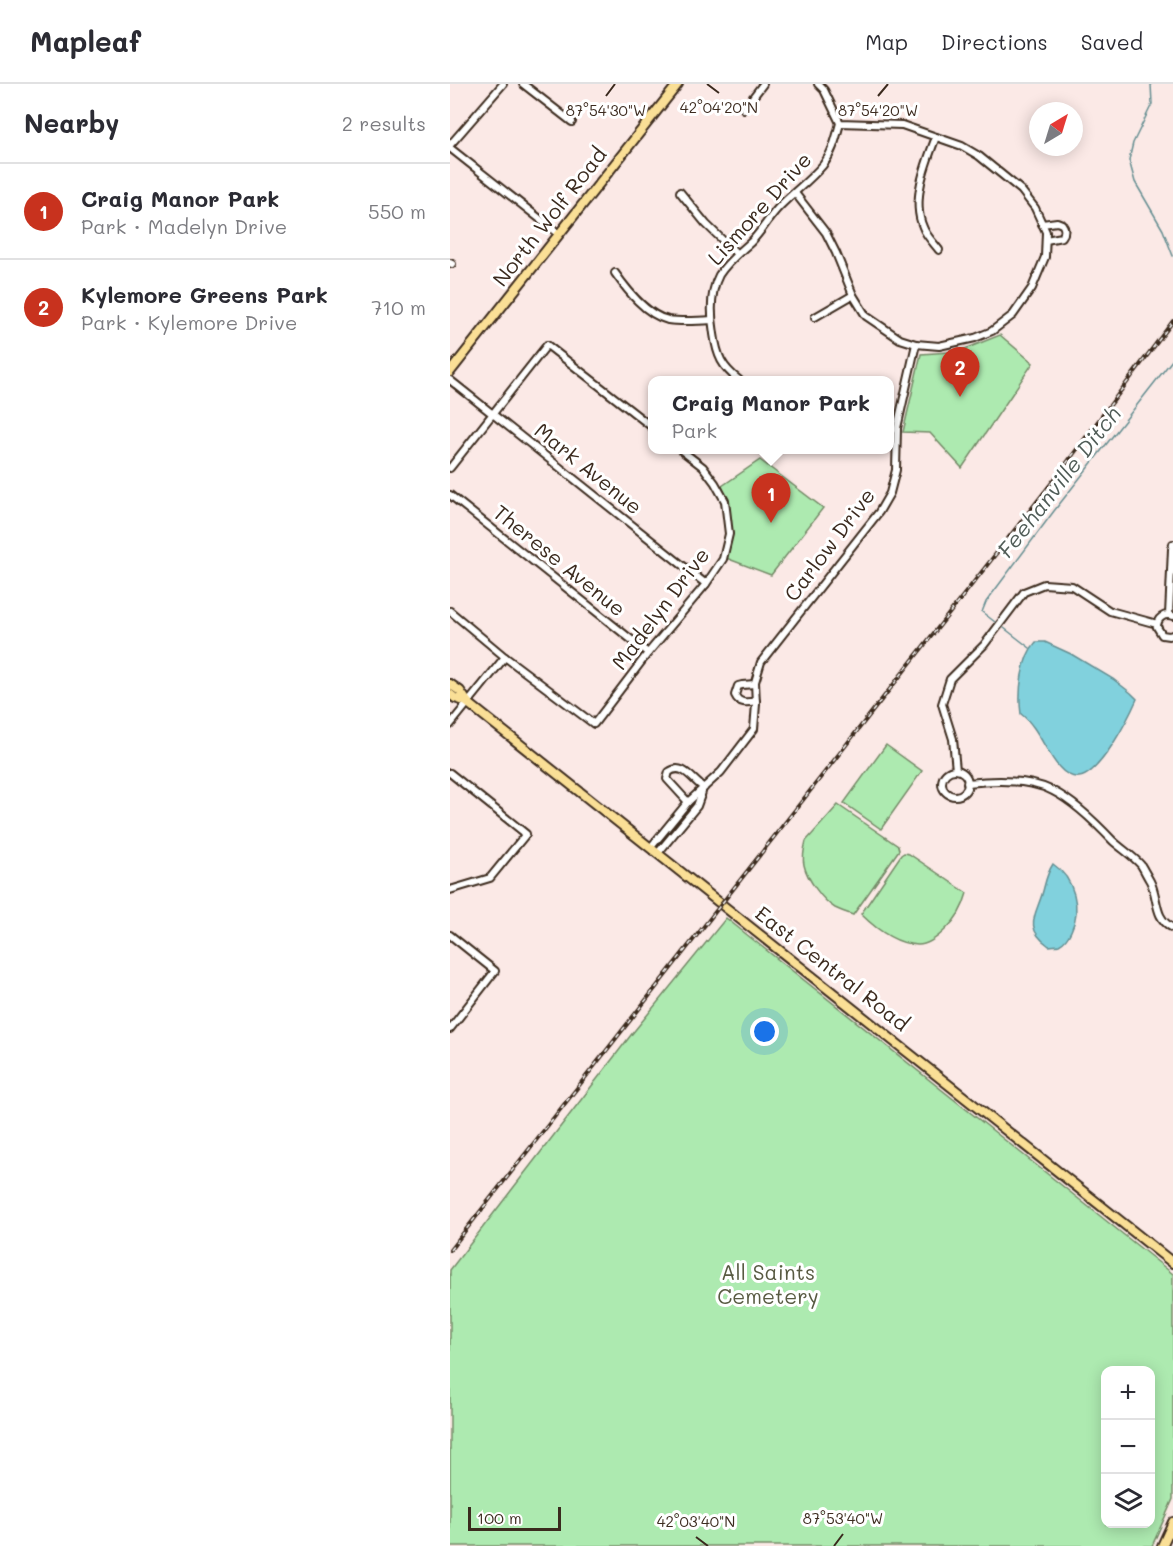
<!DOCTYPE html>
<html lang="en">
<head>
<meta charset="utf-8">
<style>
  :root { --surface:#fff; --page:#f7f7f7; --text:#2b2b33; --muted:#7c7c81; --line:#e1e1e2; --accent:#c8321e }
  body { margin:0; font-family:Mali,sans-serif; background:var(--page); color:var(--text) }
  .controls { position:absolute; right:18px; bottom:18px; display:grid; overflow:hidden; border-radius:12px; box-shadow:0 3px 15px #0003 }
  .controls button { width:54px; height:54px; display:grid; place-items:center; padding:0; border:0; border-bottom:2px solid var(--line); background:var(--surface); color:var(--text); font:30px sans-serif }
  .compass { position:absolute; left:579px; top:18px; width:54px; height:54px; border-radius:50%; background:var(--surface); box-shadow:0 3px 15px #0003; rotate:38deg }
  .scale { position:absolute; left:18px; bottom:15px; width:93px; box-sizing:border-box; padding-left:6px; border:3px solid #3b2a1e; border-top:0; font-size:16px; line-height:21px; white-space:nowrap; color:#3b2a1e; -webkit-text-stroke:4px #fff; paint-order:stroke }
  .you { position:absolute; left:315px; top:948px; width:21px; height:21px; margin:-15px; border:4px solid #fff; border-radius:50%; background:#1a73e8; box-shadow:0 0 0 9px #1a73e833 }
  .badge { display:grid; place-items:center; width:39px; height:39px; border-radius:50%; background:var(--accent); color:#fff; font-size:20px; font-weight:700 }
  .pin { position:absolute; translate:-50% -50px; filter:drop-shadow(0 2px 3px #0008) }
  .pin::after { content:''; position:absolute; top:32px; width:21px; height:18px; background:inherit; clip-path:polygon(0 0,100% 0,50% 100%) }
  .popup { position:absolute; left:198px; top:292px; width:246px; height:78px; box-sizing:border-box; display:grid; place-content:center; border-radius:12px; background:var(--surface); filter:drop-shadow(0 2px 4px #0005); font-size:20px; white-space:nowrap; color:var(--muted) }
  .popup b { font-size:22px; color:var(--text) }
  .popup::after { content:''; position:absolute; left:50%; top:100%; margin-left:-12px; border:12px solid transparent; border-top-color:var(--surface) }
  .list { margin:0; padding:0; list-style:none }
  h2 { display:flex; justify-content:space-between; align-items:center; height:78px; margin:0; padding:0 24px; font-size:26px }
  h2 small { font-size:20px; font-weight:400; color:var(--muted) }
  .list li { display:grid; grid-template-columns:39px 1fr auto; gap:18px; align-items:center; box-sizing:border-box; height:96px; padding:0 24px; border-top:2px solid var(--line) }
  .list b { display:block; font-size:22px; white-space:nowrap }
  .list p { margin:0; font-size:20px; white-space:nowrap; color:var(--muted) }
  .list em { font-size:20px; font-style:normal; color:var(--muted) }
  .icon { flex:none; width:33px; height:33px; fill:none; stroke:currentColor; stroke-width:2; stroke-linecap:round; stroke-linejoin:round }
  .map { position:relative; flex:none; width:723px; height:1462px; overflow:hidden }
  header { display:flex; align-items:center; gap:36px; box-sizing:border-box; height:84px; padding:0 30px; background:var(--surface); border-bottom:2px solid var(--line) }
  header strong { font-size:28px }
  nav { display:flex; gap:33px; margin-inline-start:auto; font-size:21px }
  main { display:flex }
  aside { flex:1; background:var(--surface) }
  .map>svg:first-child { display:block }
  .green { fill:#adeab0; stroke:#748a67; stroke-width:1.5; fill-rule:evenodd }
  .water { fill:#81d1dd; stroke:#658e91; stroke-width:1.5 }
  .lines { fill:none; stroke-linecap:round; stroke-linejoin:round }
  .stream { stroke:#658e91; stroke-width:1.5 }
  .minor-casing { stroke:#3b2a1e; stroke-width:10 }
  .major-casing { stroke:#3b2a1e; stroke-width:12 }
  .minor { stroke:#fff; stroke-width:6 }
  .major { stroke:#fadf96; stroke-width:8 }
  .rail-casing { stroke:#3b2a1e; stroke-width:4 }
  .rail { stroke:#fff; stroke-width:1.5; stroke-dasharray:4.5; stroke-linecap:butt }
  .ticks { fill:none; stroke:#3b2a1e; stroke-width:2 }
  .labels { text-anchor:middle; stroke-width:6; stroke-linejoin:round; paint-order:stroke }
  .street-label { font-size:21px; fill:#3b2a1e; stroke:#fff }
  .park-label { font-size:21px; fill:#585a42; stroke:#fff }
  .water-label { font-size:22px; font-style:italic; fill:#505c57; stroke:#fff }
  .ticks-label { font-size:15px; text-anchor:middle; fill:#3b2a1e; stroke:#fff; stroke-width:6; stroke-linejoin:round; paint-order:stroke }
</style>
</head>
<body>
<header>
<strong>Mapleaf</strong>
<nav><a>Map</a><a>Directions</a><a>Saved</a></nav>
</header>
<main>
<aside>
<h2>Nearby<small>2 results</small></h2>
<ul class="list">
<li><span class="badge">1</span><div><b>Craig Manor Park</b><p>Park · Madelyn Drive</p></div><em>550 m</em></li>
<li><span class="badge">2</span><div><b>Kylemore Greens Park</b><p>Park · Kylemore Drive</p></div><em>710 m</em></li>
</ul>
</aside>
<div class="map">
<svg width="723" height="1462" viewBox="0 0 723 1462">
  <rect width="100%" height="100%" fill="#fbe9e6"/>
  <filter id="ink" filterUnits="userSpaceOnUse"><feTurbulence type="fractalNoise" baseFrequency=".0167" numOctaves="2"/><feDisplacementMap in="SourceGraphic" scale="12" xChannelSelector="R" yChannelSelector="G"/><feConvolveMatrix kernelMatrix="1 2 1 2 8 2 1 2 1" color-interpolation-filters="sRGB"/></filter>
  <g filter="url(#ink)">
    <g class="green">
      <path d="M550 251 583 279 512 384 480 349 453 348 471 270 500 268 515 265Z"/>
      <path d="M310 376 373 424 321 491 276 474C283 448 282 427 272 402Z"/>
      <path d="M436 661 472 687 431 745 394 719Z"/>
      <path d="M388 721 448 762 449 766 403 831C397 829 391 827 385 824 373 817 357 795 354 781 352 773 354 765 356 757Z"/>
      <path d="M454 769 459 770 517 809C513 824 507 835 496 845 489 852 478 861 468 861 445 860 426 845 411 830L451 771Z"/>
      <path d="M276 834 723 1190V1415L702 1462H0V1186L181 951ZM656 1286H700V1440H656Z"/>
    </g>
    <g class="water">
      <path d="M586 558H595L621 570 663 595 681 609 687 615C679 633 650 691 629 693 622 694 614 689 609 683 595 667 588 643 571 630 568 609 571 574 586 558Z"/>
      <path d="M603 780C624 794 632 825 621 847 619 852 614 859 609 861 606 862 602 861 599 862 572 843 587 830 593 807 596 796 597 789 603 780Z"/>
    </g>
    <g class="lines">
      <g class="stream">
        <path d="M701 0 702 20 683 59 679 76 685 98 713 146 723 172"/>
        <path d="M545 538 532 528 536 518 604 427 723 275"/>
        <path d="M554 544 580 564"/>
      </g>
      <g class="minor-casing">
        <g id="minor">
          <path d="M73 0 122 38"/>
          <path d="M294 25 313 0"/>
          <path d="M486 53C476 79 461 116 473 143 476 152 484 159 489 166"/>
          <path d="M0 61 53 0"/>
          <path d="M0 64 109 150"/>
          <path d="M230 108 256 140 287 170"/>
          <path d="M345 109 376 149 386 169 403 211 416 232 450 255 466 260 489 262 525 254 542 247 563 231 582 204 595 173 596 148 585 124 571 106 529 72 512 62 452 41 390 39 374 6 368 0"/>
          <path d="M592 140 607 138 612 140C616 145 615 149 612 153L596 156"/>
          <path d="M0 179 2 180"/>
          <path d="M165 189C177 206 196 231 218 236 232 238 248 237 262 236"/>
          <path d="M365 233 403 211"/>
          <path d="M0 296 256 500"/>
          <path d="M289 296C272 283 267 272 264 250 261 232 260 208 269 191 277 178 290 168 301 158 312 147 319 133 330 122 344 108 360 96 373 81 383 68 386 54 390 39"/>
          <path d="M0 384 97 261 202 343"/>
          <path d="M0 411 198 569"/>
          <path d="M0 527 55 573 144 640 198 569 256 500 273 475 279 450 275 417 265 399 253 383 231 366"/>
          <path d="M719 531 722 465 723 460"/>
          <path d="M723 532C714 529 707 534 707 543L712 551 719 552 723 551"/>
          <path d="M305 600 292 601 288 602 285 611C289 620 297 619 306 617"/>
          <path d="M0 641 55 573"/>
          <path d="M506 686 503 655 492 620 500 595 534 561 574 508 594 500 622 502 660 527 707 540"/>
          <circle cx="505" cy="699" r="13"/>
          <path d="M0 689 76 750 40 794 0 806"/>
          <path d="M517 699C543 696 580 695 603 707 625 718 646 739 663 757 672 765 683 772 691 781 694 786 697 792 700 797 709 814 703 834 723 844"/>
          <path d="M238 718 217 695 219 688C233 678 242 696 254 704"/>
          <path d="M201 763 238 718 271 688 304 645 306 620 305 598 311 578 429 428 440 409 446 386 447 344 466 260"/>
          <path d="M208 769 247 722 252 708"/>
          <path d="M0 851 45 887 0 945"/>
        </g>
      </g>
      <g class="major-casing">
        <g id="major">
          <path d="M0 288 228 0"/>
          <path d="M0 600 10 607 18 619 723 1179"/>
          <path d="M0 610 5 614 17 618"/>
          <path d="M712 1462 723 1438"/>
        </g>
      </g>
      <use href="#minor" class="minor"/>
      <use href="#major" class="major"/>
      <g class="rail-casing">
        <path id="rail" d="M0 1166 607 392 723 237"/>
      </g>
      <use href="#rail" class="rail"/>
    </g>
  </g>
  <path class="ticks" d="M257 0 269 9M156 12 165 0M428 12 438 0M246 1453 258 1462M384 1462 393 1450"/>
  <g class="labels">
    <g class="street-label">
      <text transform="translate(310 125) rotate(-48)" y="7">Lismore Drive</text>
      <text transform="translate(100 133) rotate(-52)" y="7">North Wolf Road</text>
      <text transform="translate(138 385) rotate(39)" y="7">Mark Avenue</text>
      <text transform="translate(380 461) rotate(-53)" y="7">Carlow Drive</text>
      <text transform="translate(109 477) rotate(39)" y="7">Therese Avenue</text>
      <text transform="translate(211 525) rotate(-53)" y="7">Madelyn Drive</text>
      <text transform="translate(382 885) rotate(38)" y="7">East Central Road</text>
    </g>
    <g class="park-label">
      <text x="318" y="1196">All Saints<tspan x="318" dy="24">Cemetery</tspan></text>
    </g>
    <g class="water-label">
      <text transform="translate(609 398) rotate(-52)" y="8">Feehanville Ditch</text>
    </g>
  </g>
  <g class="ticks-label">
    <text x="269" y="29">42°04'20"N</text>
    <text x="156" y="32">87°54'30"W</text>
    <text x="428" y="32">87°54'20"W</text>
    <text x="393" y="1440">87°53'40"W</text>
    <text x="246" y="1443">42°03'40"N</text>
  </g>
</svg>
<div class="controls">
<button>+</button>
<button>−</button>
<button><svg class="icon" aria-label="layers" viewBox="0 0 24 24"><path d="M12 4l9 5-9 5-9-5zM3 14l9 5 9-5"/></svg></button>
</div>
<svg class="compass" viewBox="-18 -18 36 36"><path d="M0-13l5 13h-10z" fill="#e53935"/><path d="M0 13l5-13h-10z" fill="#7c7c81"/></svg>
<div class="scale">100 m</div>
<div class="you"></div>
<div class="pin badge" style="left:321px;top:439px">1</div>
<div class="popup"><b>Craig Manor Park</b>Park</div>
<div class="pin badge" style="left:510px;top:313px">2</div>
</div>
</main>
</body>
</html>
